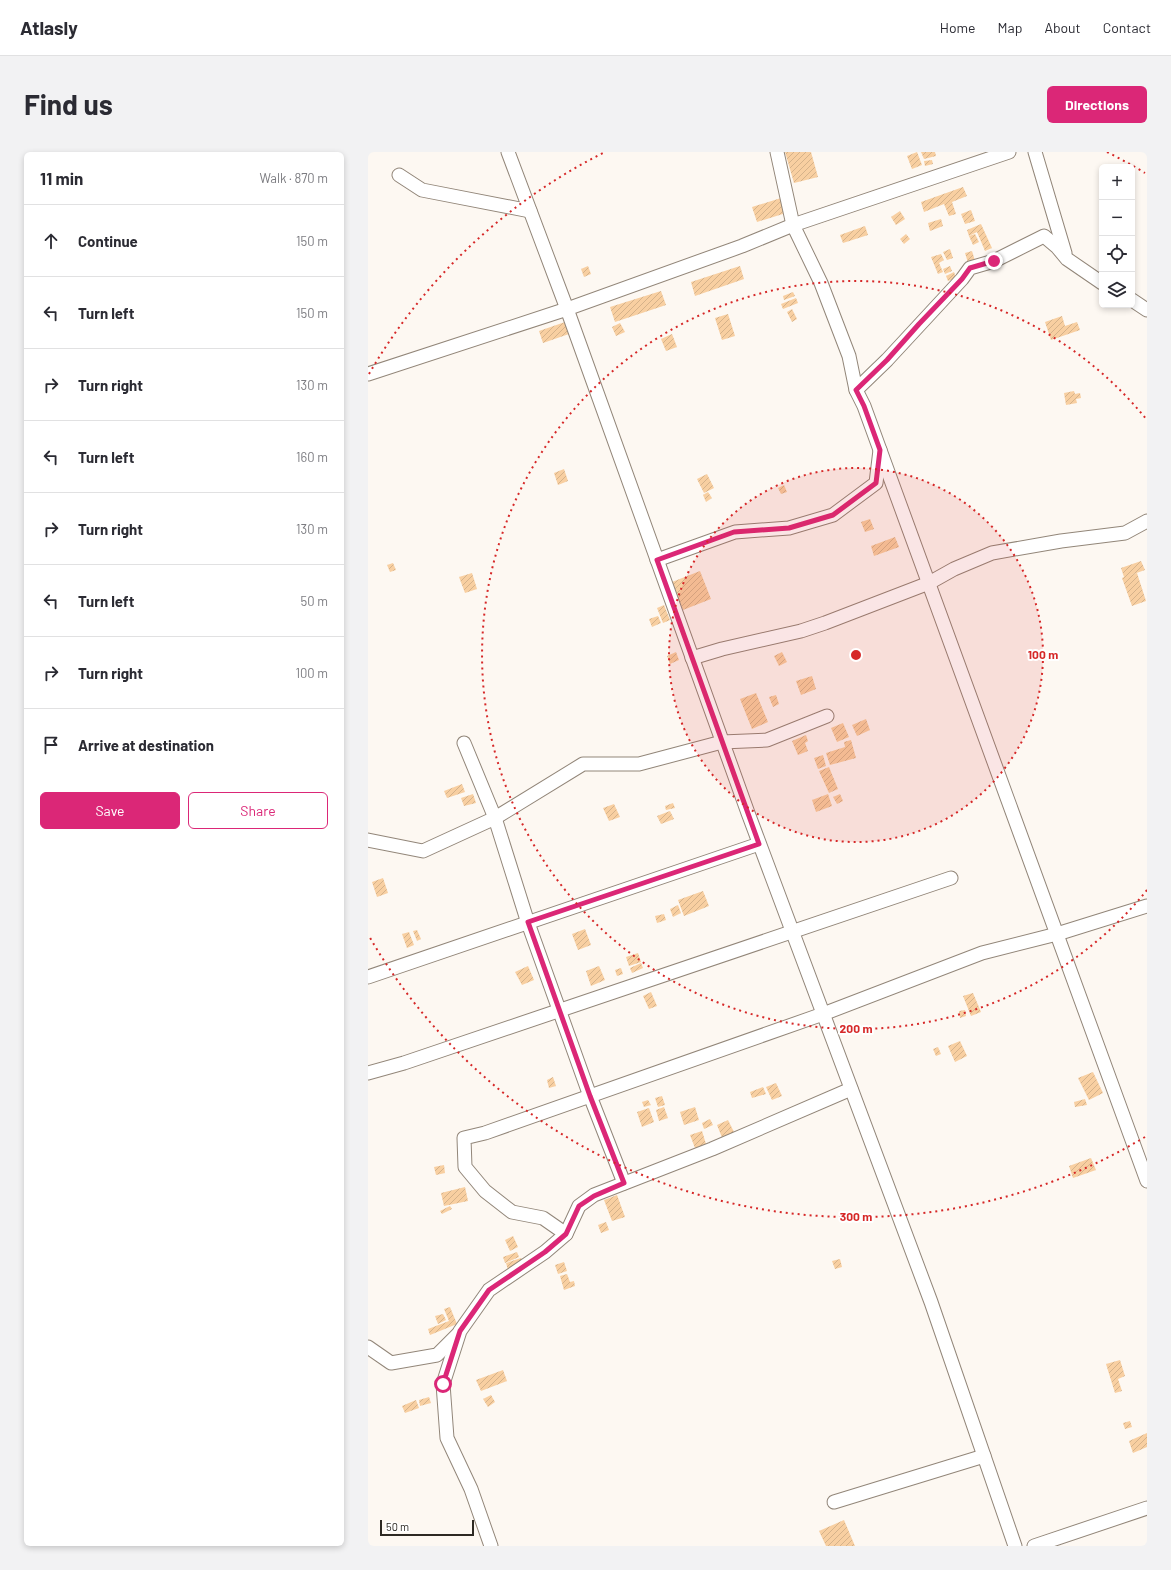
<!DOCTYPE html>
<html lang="en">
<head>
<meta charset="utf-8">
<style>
  :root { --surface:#fff; --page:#f2f2f3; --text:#2b2b33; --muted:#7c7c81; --line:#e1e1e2; --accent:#db2777 }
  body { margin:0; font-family:Barlow,sans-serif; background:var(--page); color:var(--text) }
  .controls { position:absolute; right:12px; top:12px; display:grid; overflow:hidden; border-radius:6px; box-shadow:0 2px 6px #0003 }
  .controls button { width:36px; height:36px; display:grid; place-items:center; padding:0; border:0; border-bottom:1px solid var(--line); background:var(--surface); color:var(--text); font:20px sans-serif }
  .scale { position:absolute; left:12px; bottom:10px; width:94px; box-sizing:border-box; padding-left:4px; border:2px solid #2d2923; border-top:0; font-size:11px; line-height:14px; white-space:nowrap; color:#2d2923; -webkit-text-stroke:3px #fff; paint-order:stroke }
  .stop { position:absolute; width:12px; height:12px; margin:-9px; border:3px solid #db2777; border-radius:50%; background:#fff }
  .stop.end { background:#db2777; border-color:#fff; box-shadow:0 1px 4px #0008 }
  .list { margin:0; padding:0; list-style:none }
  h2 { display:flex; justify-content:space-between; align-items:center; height:52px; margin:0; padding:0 16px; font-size:17px }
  h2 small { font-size:13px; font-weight:400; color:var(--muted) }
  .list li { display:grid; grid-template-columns:26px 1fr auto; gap:12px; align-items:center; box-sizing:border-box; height:72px; padding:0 16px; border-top:1px solid var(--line) }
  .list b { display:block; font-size:15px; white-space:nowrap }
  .list em { font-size:13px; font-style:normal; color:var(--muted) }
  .actions { display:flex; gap:8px; padding:12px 16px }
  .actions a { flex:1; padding:9px 0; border:1px solid var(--accent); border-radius:6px; text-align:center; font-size:14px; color:var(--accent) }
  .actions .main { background:var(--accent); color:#fff }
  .icon { flex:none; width:22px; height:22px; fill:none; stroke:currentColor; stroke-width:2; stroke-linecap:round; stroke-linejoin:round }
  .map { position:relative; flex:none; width:779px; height:1394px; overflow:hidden; border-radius:6px }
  header { display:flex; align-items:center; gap:24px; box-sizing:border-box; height:56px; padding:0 20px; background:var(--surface); border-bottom:1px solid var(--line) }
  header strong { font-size:19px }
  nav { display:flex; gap:22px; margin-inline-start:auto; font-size:14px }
  .intro { display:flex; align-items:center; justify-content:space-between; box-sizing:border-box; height:96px; padding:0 24px }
  h1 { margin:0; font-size:28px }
  .button { padding:10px 18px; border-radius:6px; background:var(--accent); color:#fff; font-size:14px; font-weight:700 }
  main { display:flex; gap:24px; padding:0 24px }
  aside { flex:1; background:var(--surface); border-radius:6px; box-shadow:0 2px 6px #0003 }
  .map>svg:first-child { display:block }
  .building { fill:url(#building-hatch) }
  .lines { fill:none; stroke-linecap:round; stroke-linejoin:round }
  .minor-casing { stroke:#928679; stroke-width:15 }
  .minor { stroke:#fff; stroke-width:13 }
  .route { stroke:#db2777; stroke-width:5 }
  .ring { fill:none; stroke:#d62828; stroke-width:2; stroke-dasharray:2 4 }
  .centre { fill:#d62828; stroke:#fff; stroke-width:2 }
  .ring-label { font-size:12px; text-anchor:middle; font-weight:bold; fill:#d62828; stroke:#fff; stroke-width:4; stroke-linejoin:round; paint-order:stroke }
</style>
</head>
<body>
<header>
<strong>Atlasly</strong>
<nav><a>Home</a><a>Map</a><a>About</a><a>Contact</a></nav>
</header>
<div class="intro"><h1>Find us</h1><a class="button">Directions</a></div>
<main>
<aside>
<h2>11 min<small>Walk · 870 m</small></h2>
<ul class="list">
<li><svg class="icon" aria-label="ahead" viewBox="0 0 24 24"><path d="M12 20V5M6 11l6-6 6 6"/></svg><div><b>Continue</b></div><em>150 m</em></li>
<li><svg class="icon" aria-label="left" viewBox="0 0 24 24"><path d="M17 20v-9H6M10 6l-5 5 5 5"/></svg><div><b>Turn left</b></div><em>150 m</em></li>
<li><svg class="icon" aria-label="right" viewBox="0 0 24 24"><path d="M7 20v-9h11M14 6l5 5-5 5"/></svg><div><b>Turn right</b></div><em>130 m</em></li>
<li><svg class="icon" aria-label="left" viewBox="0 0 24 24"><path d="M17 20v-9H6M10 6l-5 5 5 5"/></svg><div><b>Turn left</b></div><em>160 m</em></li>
<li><svg class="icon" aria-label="right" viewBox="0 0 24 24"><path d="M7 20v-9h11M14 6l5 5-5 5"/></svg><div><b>Turn right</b></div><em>130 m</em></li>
<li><svg class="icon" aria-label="left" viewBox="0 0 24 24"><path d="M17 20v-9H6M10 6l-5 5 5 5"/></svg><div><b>Turn left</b></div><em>50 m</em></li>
<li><svg class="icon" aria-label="right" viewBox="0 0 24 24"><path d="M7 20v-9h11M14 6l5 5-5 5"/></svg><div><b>Turn right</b></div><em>100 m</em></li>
<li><svg class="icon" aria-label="arrive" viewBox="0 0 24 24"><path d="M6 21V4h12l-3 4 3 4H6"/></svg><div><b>Arrive at destination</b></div></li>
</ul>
<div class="actions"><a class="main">Save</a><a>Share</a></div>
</aside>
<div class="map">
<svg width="779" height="1394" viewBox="0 0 779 1394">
  <defs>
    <pattern id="building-hatch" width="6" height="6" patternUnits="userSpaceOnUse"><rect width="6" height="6" fill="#f8cfa1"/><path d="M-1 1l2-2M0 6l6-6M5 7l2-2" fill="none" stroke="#d5b28a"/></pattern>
  </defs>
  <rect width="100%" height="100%" fill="#fdf8f2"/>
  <g class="building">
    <path d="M417 0H443L450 25 426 31Z"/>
    <path d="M549 0 554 13 544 17 539 4Z"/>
    <path d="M553 0H567L568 4 556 7Z"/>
    <path d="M564 8 565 12 557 14 556 9Z"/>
    <path d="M595 35 599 44 584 50 588 62 581 64 576 52 556 60 553 50Z"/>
    <path d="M413 46 418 61 389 70 384 55Z"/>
    <path d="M603 58 607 69 597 72 593 62Z"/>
    <path d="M532 59 537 67 528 73 523 65Z"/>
    <path d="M573 67 575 74 562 79 560 71Z"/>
    <path d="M613 72 624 96 617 99 609 80 601 84 599 78Z"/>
    <path d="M497 74 500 83 475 91 472 83Z"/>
    <path d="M538 82 542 87 536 92 532 87Z"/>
    <path d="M607 82 611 90 605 93 601 84Z"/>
    <path d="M582 97 585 106 579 108 575 100Z"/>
    <path d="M604 99 608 112 601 114 597 101Z"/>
    <path d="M573 102 576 108 571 111 575 120 570 122 563 105Z"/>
    <path d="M220 114 223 122 216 125 213 117Z"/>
    <path d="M372 114 376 127 327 144 323 130Z"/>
    <path d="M582 114 584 119 577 122 575 117Z"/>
    <path d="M586 120 588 126 580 129 578 124Z"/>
    <path d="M293 139 298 153 247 170 242 155Z"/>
    <path d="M425 140 427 144 416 148 415 144Z"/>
    <path d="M428 146 430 151 415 157 413 152Z"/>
    <path d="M424 157 429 167 424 170 419 160Z"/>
    <path d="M360 162 367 184 354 188 347 166Z"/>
    <path d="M694 164 697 174 709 170 712 178 683 188 677 170Z"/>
    <path d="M197 170 201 182 175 191 171 179Z"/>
    <path d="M252 171 257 180 248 184 244 175Z"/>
    <path d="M304 182 309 195 298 199 293 187Z"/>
    <path d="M706 239 707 242 712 241 713 246 708 247 709 251 698 253 696 241Z"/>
    <path d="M196 317 200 329 190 333 186 321Z"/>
    <path d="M339 322 346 336 336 341 329 327Z"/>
    <path d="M416 333 419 340 413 342 410 336Z"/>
    <path d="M340 340 344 346 338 350 335 343Z"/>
    <path d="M502 367 506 377 497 380 493 370Z"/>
    <path d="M527 385 531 395 506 404 503 394Z"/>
    <path d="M773 409 777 418 760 424 769 421 778 449 764 454 754 426 756 425 753 416Z"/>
    <path d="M25 411 28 418 22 420 19 413Z"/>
    <path d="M332 419 343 447 315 458 304 430Z"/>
    <path d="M104 421 109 437 97 441 91 425Z"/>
    <path d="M296 453 302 468 295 471 289 456Z"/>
    <path d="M290 464 293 471 284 475 281 467Z"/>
    <path d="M308 500 311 508 302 512 299 504Z"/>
    <path d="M414 500 419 510 411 514 406 504Z"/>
    <path d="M444 524 448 537 433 543 428 529Z"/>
    <path d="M388 541 400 570 384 577 372 547Z"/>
    <path d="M408 543 411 552 405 555 401 545Z"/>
    <path d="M498 567 502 578 489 584 484 573Z"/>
    <path d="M475 571 481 585 469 590 463 576Z"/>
    <path d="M438 583 440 589 437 591 440 599 430 603 424 589Z"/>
    <path d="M483 588 488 606 462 613 458 601 477 595 476 590Z"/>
    <path d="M455 603 458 614 450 617 446 606Z"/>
    <path d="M461 615 470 637 461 641 451 619Z"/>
    <path d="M94 632 97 640 79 646 76 639Z"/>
    <path d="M105 642 108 651 96 654 93 646Z"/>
    <path d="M460 642 464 654 448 660 444 648Z"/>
    <path d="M472 642 475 649 469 652 465 645Z"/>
    <path d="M305 651 307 656 298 658 297 654Z"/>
    <path d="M246 652 252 665 241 669 235 656Z"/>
    <path d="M302 659 306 667 293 672 289 664Z"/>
    <path d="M15 726 20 741 9 745 4 730Z"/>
    <path d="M335 739 341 754 316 764 310 748Z"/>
    <path d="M310 753 313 761 305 765 302 757Z"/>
    <path d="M296 762 298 768 289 771 287 764Z"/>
    <path d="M217 777 223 793 210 798 204 782Z"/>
    <path d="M49 778 53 787 49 789 45 779Z"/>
    <path d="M41 780 46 793 39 796 34 782Z"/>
    <path d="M270 801 273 810 261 814 258 805Z"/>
    <path d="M273 811 275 816 264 821 262 816Z"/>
    <path d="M160 814 166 828 154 833 147 820Z"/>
    <path d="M231 814 237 828 223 834 218 819Z"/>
    <path d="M253 816 255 822 249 824 247 818Z"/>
    <path d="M283 840 289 854 281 857 275 844Z"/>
    <path d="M605 841 613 860 603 864 595 844Z"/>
    <path d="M597 858 598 864 592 866 591 859Z"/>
    <path d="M592 889 599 904 587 910 580 894Z"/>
    <path d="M570 895 573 902 568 904 565 897Z"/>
    <path d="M725 920 735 941 721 948 710 926Z"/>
    <path d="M185 925 188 934 181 936 179 928Z"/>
    <path d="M408 931 414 944 404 948 398 935Z"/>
    <path d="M395 935 398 942 384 946 382 940Z"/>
    <path d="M294 944 297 953 290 955 287 946Z"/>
    <path d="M717 947 719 953 707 955 706 950Z"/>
    <path d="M280 948 283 953 276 955 274 950Z"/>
    <path d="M296 955 300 966 291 969 288 958Z"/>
    <path d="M327 955 331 968 316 973 312 960Z"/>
    <path d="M281 956 286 970 274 975 269 960Z"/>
    <path d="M342 967 345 973 336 977 334 971Z"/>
    <path d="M360 968 367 982 355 988 349 973Z"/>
    <path d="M334 979 338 992 327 996 322 983Z"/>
    <path d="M723 1006 728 1018 705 1026 701 1014Z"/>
    <path d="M76 1013 77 1021 68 1023 66 1015Z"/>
    <path d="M97 1035 100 1049 76 1054 73 1041Z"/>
    <path d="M249 1043 257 1065 244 1069 236 1048Z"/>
    <path d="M82 1054 84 1057 74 1062 72 1059Z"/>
    <path d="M238 1070 241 1078 233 1081 230 1073Z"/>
    <path d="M145 1084 150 1095 142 1099 137 1088Z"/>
    <path d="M149 1100 151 1105 137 1111 135 1105Z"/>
    <path d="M153 1106 156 1112 140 1118 138 1111Z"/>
    <path d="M472 1107 474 1115 467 1117 464 1109Z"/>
    <path d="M196 1110 199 1119 190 1122 187 1113Z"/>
    <path d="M199 1122 202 1130 206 1129 207 1134 196 1138 192 1124Z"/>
    <path d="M82 1155 89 1172 62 1183 60 1177 81 1169 76 1157Z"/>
    <path d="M75 1162 78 1168 70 1172 67 1164Z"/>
    <path d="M752 1208 757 1224 750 1227 754 1239 747 1241 738 1212Z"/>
    <path d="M135 1218 139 1229 113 1239 108 1228Z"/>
    <path d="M123 1243 127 1250 120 1255 115 1247Z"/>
    <path d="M61 1245 63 1251 52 1254 51 1248Z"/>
    <path d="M48 1248 51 1256 37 1261 34 1254Z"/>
    <path d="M762 1269 764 1275 757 1277 755 1271Z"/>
    <path d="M779 1281V1295L765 1301 761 1289Z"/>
    <path d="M476 1368 487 1394H458L451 1379Z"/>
  </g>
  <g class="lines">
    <g class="minor-casing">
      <g id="minor">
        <path d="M140 0 199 157 380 661 563 1150 647 1394"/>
        <path d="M667 0 697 101"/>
        <path d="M31 23 54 38 162 59"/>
        <path d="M764 148 779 158"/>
        <path d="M0 222 199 157 374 94 425 73 641 0"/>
        <path d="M488 238 519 208 594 127 602 116 626 109 676 84 689 95 699 107 734 131"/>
        <path d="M512 298 779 1029"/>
        <path d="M289 408 367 380 421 376 465 363 508 331 512 298 496 254 488 238 481 204 453 131 425 73 409 0"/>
        <path d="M324 506 354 497 433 479 457 471 561 431 586 417 624 401 693 389 757 381 779 369"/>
        <path d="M96 591 127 666 160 771 222 944 256 1031"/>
        <path d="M0 688 55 699 127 666 215 612H271L354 590 399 588 459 564"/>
        <path d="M0 825 391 692"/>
        <path d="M0 921 36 911 583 726"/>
        <path d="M198 1082 175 1066 144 1060 117 1039 97 1015 96 986 117 981 455 862 614 801 689 782 779 754"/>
        <path d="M0 1195 23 1211 69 1203 90 1182"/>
        <path d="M466 1350 616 1304"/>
        <path d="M123 1394 103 1337 79 1286 75 1232 92 1179 121 1138 177 1100 198 1082 211 1054 226 1043 344 997 483 937"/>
        <path d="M666 1394 779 1356"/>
      </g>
    </g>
    <use href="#minor" class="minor"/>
  </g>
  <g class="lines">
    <path class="route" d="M75 1232 92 1179 121 1138 177 1100 198 1082 211 1054 226 1044 256 1031 222 944 160 770 391 692 289 408 366 380 421 376 465 363 508 331 512 298 496 254 488 238 519 208 551 172 594 127 602 116 626 109"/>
  </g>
  <circle cx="488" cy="503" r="187" fill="#d62828" fill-opacity=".12"/>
  <g class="ring">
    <circle cx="488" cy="503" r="187"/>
    <path d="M779 738A374 374 0 1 1 779 268"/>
    <path d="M777 985A562 562 0 0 1 1 784M1 222A562 562 0 0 1 237 0M739 0A562 562 0 0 1 777 21"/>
  </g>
  <circle cx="488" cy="503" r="6" class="centre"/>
  <g class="ring-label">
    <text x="675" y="507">100 m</text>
    <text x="488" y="881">200 m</text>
    <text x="488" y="1069">300 m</text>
  </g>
</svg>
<div class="controls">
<button>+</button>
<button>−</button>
<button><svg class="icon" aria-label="locate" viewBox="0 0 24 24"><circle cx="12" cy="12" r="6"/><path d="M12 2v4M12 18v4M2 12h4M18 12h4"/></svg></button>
<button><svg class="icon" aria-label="layers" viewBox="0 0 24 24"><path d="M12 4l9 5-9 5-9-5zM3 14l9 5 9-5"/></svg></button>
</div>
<div class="scale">50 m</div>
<div class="stop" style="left:75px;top:1232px"></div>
<div class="stop end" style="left:626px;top:109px"></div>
</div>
</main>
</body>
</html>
